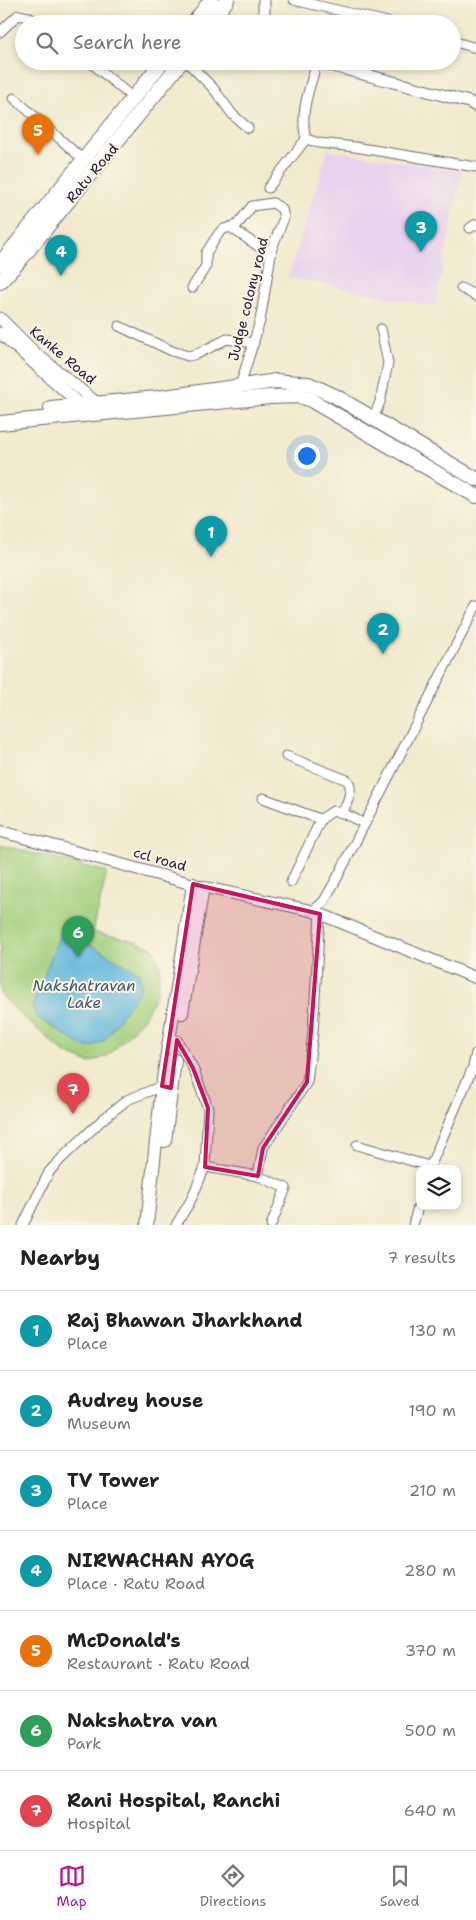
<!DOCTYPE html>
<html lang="en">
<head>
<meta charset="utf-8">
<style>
  :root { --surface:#fff; --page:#f2f2f2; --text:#222; --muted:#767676; --line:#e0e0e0; --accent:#b5179e }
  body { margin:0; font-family:"Shantell Sans",sans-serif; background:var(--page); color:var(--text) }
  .controls { position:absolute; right:15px; bottom:15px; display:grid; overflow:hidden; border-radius:10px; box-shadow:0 2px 8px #0003 }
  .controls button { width:45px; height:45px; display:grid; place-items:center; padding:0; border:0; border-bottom:1px solid var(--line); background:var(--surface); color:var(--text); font:25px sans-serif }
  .you { position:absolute; left:306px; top:455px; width:18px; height:18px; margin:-12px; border:4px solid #fff; border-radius:50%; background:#1a73e8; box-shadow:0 0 0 8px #1a73e833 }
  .badge { display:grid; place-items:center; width:32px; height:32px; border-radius:50%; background:var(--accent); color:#fff; font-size:16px; font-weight:700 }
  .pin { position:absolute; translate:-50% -41px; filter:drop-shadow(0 1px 2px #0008) }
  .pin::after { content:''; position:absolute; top:26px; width:18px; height:15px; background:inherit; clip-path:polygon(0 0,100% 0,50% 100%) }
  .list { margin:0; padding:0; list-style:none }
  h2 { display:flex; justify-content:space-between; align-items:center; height:65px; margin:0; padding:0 20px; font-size:21px }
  h2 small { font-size:16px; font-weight:400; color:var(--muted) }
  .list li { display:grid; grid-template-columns:32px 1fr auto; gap:15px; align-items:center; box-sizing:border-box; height:80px; padding:0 20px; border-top:1px solid var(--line) }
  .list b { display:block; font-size:19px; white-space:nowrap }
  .list p { margin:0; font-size:16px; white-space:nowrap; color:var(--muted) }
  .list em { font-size:16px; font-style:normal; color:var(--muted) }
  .icon { flex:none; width:28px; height:28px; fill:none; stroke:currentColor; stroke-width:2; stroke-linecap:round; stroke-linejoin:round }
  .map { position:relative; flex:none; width:476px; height:1225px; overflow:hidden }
  .search { position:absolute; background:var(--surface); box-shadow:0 2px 8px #0003; left:15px; right:15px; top:15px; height:55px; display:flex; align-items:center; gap:12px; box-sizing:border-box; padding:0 18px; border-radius:28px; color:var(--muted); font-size:19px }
  .sheet { height:625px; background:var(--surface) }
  nav { display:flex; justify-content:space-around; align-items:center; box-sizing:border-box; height:70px; border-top:1px solid var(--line); background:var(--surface); font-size:14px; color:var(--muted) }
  nav a { display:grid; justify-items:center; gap:2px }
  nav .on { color:var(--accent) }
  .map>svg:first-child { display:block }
  .built { fill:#e9d2ee }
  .green { fill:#a2cf7d; stroke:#62785c }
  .water { fill:#5fb6dc; stroke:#406c8c }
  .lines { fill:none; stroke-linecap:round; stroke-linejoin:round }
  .minor-casing { stroke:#6a686e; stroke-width:11 }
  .tertiary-casing { stroke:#6a686e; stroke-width:13 }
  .secondary-casing { stroke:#6a686e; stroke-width:14 }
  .primary-casing { stroke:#6a686e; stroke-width:16 }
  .minor { stroke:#fff; stroke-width:9 }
  .tertiary { stroke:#fff; stroke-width:11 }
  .secondary { stroke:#fff; stroke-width:12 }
  .primary { stroke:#fff; stroke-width:14 }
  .marked { fill:#c2185b; fill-opacity:0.2; stroke:#c2185b; stroke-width:4; stroke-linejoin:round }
  .labels { text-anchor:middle; stroke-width:4; stroke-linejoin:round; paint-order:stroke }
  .street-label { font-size:14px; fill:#22223b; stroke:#fcf5e5 }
  .water-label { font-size:15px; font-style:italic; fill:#375673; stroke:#fcf5e5 }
</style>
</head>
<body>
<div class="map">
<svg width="476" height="1225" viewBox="0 0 476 1225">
  <rect width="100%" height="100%" fill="#fcf5e5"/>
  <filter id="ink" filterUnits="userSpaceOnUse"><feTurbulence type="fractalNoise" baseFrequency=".02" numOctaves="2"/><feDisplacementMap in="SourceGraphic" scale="10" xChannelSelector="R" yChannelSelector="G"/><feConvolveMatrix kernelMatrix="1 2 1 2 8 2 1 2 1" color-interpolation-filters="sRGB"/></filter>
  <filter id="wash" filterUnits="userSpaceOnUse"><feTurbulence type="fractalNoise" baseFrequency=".0096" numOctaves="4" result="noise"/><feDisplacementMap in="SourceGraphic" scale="20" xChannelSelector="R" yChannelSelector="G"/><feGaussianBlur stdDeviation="1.12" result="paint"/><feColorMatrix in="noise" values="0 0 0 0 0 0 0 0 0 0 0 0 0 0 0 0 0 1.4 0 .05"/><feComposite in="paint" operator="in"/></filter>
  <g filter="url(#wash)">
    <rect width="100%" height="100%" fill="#f1eace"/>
    <path class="built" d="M328 150 462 171 435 307 288 277Z"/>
    <path class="green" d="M0 845 107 872 93 932 132 940 153 948 160 965 158 990 144 1018 109 1055 90 1063 65 1053 23 1017 0 994Z"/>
    <path class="water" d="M66 931 138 972C141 980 143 985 138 992L104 1041 92 1047 86 1048 36 1017 32 1007 60 934Z"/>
  </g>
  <g filter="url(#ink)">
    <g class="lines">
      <g class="minor-casing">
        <g id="minor">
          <path d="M294 0 396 24"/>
          <path d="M0 32 18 15 29 17 36 24"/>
          <path d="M452 41 476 48"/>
          <path d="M89 61 127 93"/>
          <path d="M186 61 213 88 233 115 248 128"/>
          <path d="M317 62C310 87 299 113 306 139L319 143 355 147 476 167"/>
          <path d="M14 98 78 155"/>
          <path d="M268 188 306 139"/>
          <path d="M230 227 271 255"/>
          <path d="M470 228 476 224"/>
          <path d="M192 288 206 266V253L219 233 224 229 237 225 252 206 273 203 282 209 284 218 272 248 260 321 240 386"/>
          <path d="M461 288 476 296"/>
          <path d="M119 326 172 351 188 356 197 354 227 339 254 343"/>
          <path d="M373 419 380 402 388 363 381 329"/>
          <path d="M286 756 347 780C355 789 346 803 343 813"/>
          <path d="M263 798 317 818 321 819 333 811 343 813 365 824"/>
          <path d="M291 882 321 819"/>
          <path d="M313 911 324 901 337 878 476 606"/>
          <path d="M357 1145 429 1166"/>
          <path d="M205 1167 258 1176 286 1188 271 1225"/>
          <path d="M429 1169 473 1067 476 1053"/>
          <path d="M258 1176 263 1148 307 1082 313 1032 320 914"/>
          <path d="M23 1225 49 1172 61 1159 103 1119 127 1100 162 1086 167 1087"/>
          <path d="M176 1225 191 1200 205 1167 208 1108 193 1068 177 1040"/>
          <path d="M413 1225 420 1200"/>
        </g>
      </g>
      <g class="tertiary-casing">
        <g id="tertiary">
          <path d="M264 24V0"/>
          <path d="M314 61 469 102 476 106"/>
          <path d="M0 318 34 352 102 407"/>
          <path d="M0 333 85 409"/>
          <path d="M0 831 203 887 313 911 476 978"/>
        </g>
      </g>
      <g class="secondary-casing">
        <g id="secondary">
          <path d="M182 1013 203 887"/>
          <path d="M165 1141 175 1060"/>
          <path d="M147 1225 162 1086 193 884"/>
        </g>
      </g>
      <g class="primary-casing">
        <g id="primary">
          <path d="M193 24 211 0"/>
          <path d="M209 24 227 0"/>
          <path d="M0 264 163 61"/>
          <path d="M0 282 21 259 182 61"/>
          <path d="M51 408 157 398 276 381 309 384 335 396 476 479"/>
          <path d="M0 423 270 397 299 396 309 399 476 496"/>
        </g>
      </g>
      <use href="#minor" class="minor"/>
      <use href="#tertiary" class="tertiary"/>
      <use href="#secondary" class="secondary"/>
      <use href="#primary" class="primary"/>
    </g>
  </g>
  <path class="marked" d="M193 884 320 914 307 1082 263 1148 258 1176 205 1167 208 1108 193 1068 177 1040 171 1088 162 1086Z"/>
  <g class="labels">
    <g class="street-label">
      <text transform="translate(92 173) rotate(-50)" y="5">Ratu Road</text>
      <text transform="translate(248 299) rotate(-76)" y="5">Judge colony road</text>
      <text transform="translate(63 355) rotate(40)" y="5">Kanke Road</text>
      <text transform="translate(160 859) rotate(16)" y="5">ccl road</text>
    </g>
    <g class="water-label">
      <text x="84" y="991">Nakshatravan<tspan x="84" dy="17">Lake</tspan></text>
    </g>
  </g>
</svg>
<div class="controls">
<button><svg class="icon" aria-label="layers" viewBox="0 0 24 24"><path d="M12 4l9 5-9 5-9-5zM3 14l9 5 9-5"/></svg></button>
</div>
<div class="you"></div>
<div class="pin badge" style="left:211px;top:557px;background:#0f9aa8">1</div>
<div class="pin badge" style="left:383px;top:654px;background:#0f9aa8">2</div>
<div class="pin badge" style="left:421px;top:252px;background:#0f9aa8">3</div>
<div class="pin badge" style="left:61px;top:276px;background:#0f9aa8">4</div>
<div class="pin badge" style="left:38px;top:155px;background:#e8710a">5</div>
<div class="pin badge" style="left:78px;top:957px;background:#2e9e5b">6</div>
<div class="pin badge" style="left:73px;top:1114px;background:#e0444e">7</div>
<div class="search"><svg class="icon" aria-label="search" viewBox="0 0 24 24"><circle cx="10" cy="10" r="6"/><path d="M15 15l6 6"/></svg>Search here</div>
</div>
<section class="sheet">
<h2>Nearby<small>7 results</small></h2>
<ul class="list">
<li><span class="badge" style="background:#0f9aa8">1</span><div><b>Raj Bhawan Jharkhand</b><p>Place</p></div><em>130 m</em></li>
<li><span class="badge" style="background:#0f9aa8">2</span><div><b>Audrey house</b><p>Museum</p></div><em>190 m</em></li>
<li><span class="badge" style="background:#0f9aa8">3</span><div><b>TV Tower</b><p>Place</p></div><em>210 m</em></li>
<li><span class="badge" style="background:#0f9aa8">4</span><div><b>NIRWACHAN AYOG</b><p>Place · Ratu Road</p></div><em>280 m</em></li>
<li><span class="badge" style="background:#e8710a">5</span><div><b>McDonald's</b><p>Restaurant · Ratu Road</p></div><em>370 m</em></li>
<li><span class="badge" style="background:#2e9e5b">6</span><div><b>Nakshatra van</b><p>Park</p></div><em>500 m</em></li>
<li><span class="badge" style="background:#e0444e">7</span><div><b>Rani Hospital, Ranchi</b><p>Hospital</p></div><em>640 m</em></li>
</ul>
</section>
<nav>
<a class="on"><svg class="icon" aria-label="map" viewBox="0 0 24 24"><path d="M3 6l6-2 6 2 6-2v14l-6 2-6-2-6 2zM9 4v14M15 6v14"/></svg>Map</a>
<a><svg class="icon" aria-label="directions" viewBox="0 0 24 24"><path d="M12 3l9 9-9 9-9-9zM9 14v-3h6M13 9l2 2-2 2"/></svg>Directions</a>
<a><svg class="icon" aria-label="saved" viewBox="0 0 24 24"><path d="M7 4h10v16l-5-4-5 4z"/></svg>Saved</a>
</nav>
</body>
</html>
